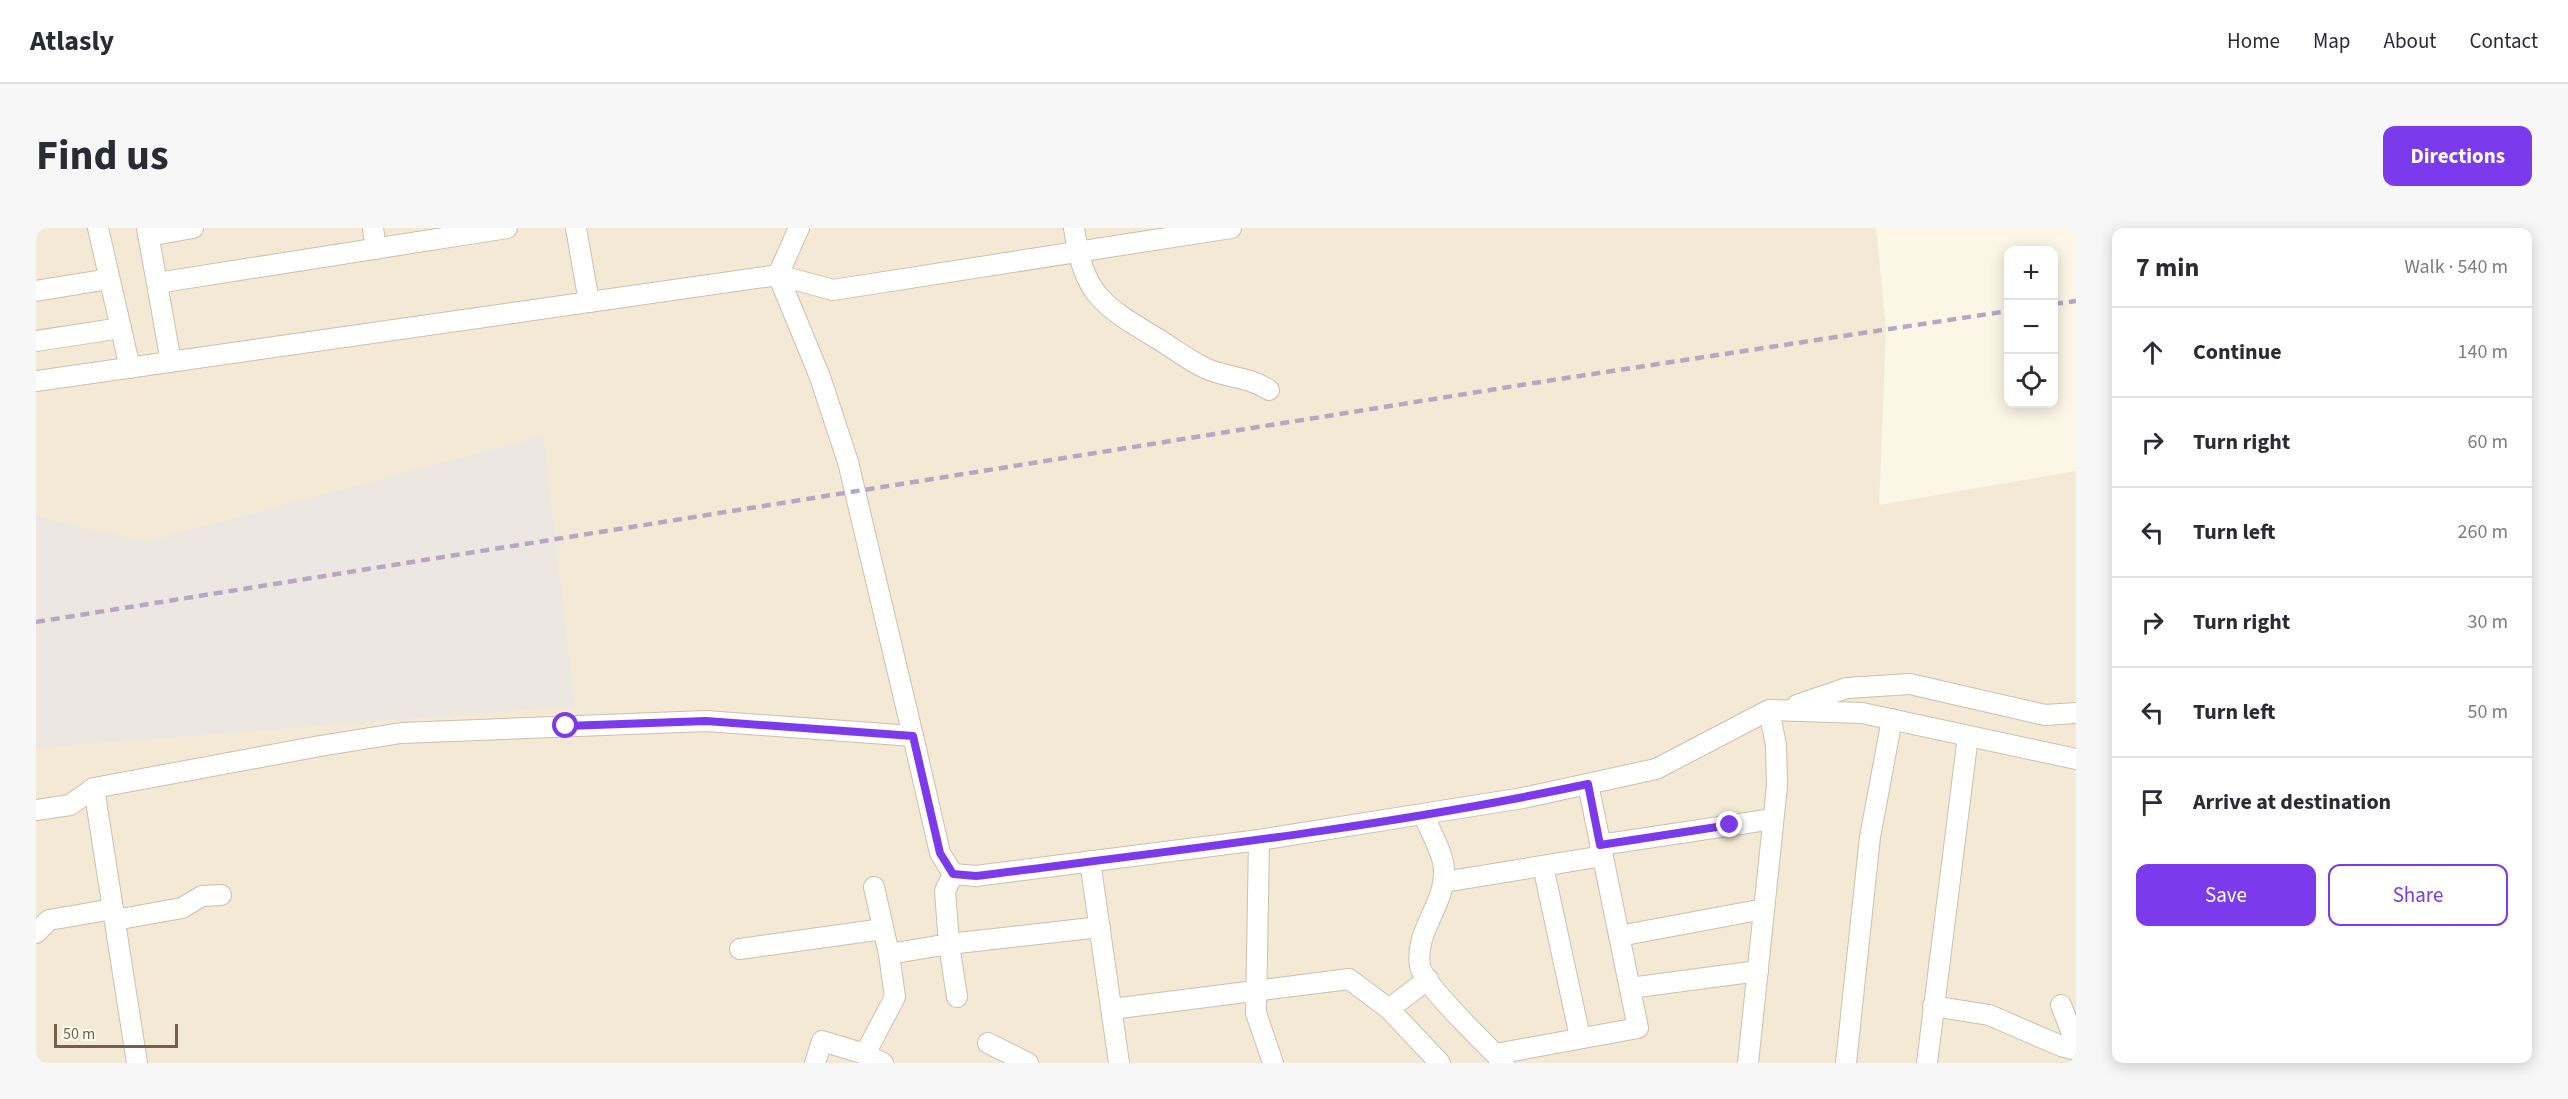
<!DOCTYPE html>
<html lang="en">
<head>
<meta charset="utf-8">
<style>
  :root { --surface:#fff; --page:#f7f7f7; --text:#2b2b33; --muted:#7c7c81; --line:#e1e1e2; --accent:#7c3aed }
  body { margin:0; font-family:"Source Sans 3",sans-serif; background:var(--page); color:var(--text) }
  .controls { position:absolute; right:18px; top:18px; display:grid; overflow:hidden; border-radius:12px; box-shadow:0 3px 15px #0003 }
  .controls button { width:54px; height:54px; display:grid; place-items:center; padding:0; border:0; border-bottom:2px solid var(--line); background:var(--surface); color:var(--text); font:30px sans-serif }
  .scale { position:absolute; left:18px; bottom:15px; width:124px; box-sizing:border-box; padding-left:6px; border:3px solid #745f4c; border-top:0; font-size:16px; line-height:21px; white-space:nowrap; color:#745f4c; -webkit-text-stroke:4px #fefaec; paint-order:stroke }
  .stop { position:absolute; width:18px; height:18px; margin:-14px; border:4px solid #7c3aed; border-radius:50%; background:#fff }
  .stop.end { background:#7c3aed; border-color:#fff; box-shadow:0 2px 6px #0008 }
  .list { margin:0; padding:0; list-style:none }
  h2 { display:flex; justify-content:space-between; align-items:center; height:78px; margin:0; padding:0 24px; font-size:26px }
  h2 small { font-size:20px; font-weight:400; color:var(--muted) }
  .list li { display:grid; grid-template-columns:39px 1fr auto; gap:18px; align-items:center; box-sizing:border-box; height:90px; padding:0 24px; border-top:2px solid var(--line) }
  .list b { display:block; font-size:22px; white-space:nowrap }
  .list em { font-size:20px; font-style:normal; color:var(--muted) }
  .actions { display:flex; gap:12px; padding:18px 24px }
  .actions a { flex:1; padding:14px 0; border:2px solid var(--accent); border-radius:12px; text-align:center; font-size:21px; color:var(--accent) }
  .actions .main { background:var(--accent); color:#fff }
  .icon { flex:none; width:33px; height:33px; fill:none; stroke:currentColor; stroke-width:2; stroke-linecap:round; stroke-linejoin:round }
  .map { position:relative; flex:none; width:2040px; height:835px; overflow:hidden; border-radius:12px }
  header { display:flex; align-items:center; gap:36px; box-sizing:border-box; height:84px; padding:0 30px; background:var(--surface); border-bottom:2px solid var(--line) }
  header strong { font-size:28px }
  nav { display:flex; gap:33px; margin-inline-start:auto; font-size:21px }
  .intro { display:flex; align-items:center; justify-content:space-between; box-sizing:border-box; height:144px; padding:0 36px }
  h1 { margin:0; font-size:42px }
  .button { padding:15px 27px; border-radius:12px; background:var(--accent); color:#fff; font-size:21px; font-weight:700 }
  main { display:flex; gap:36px; padding:0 36px }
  aside { flex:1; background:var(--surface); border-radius:12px; box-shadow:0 3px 15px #0003 }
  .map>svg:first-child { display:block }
  .residential { fill:#f3e9d5 }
  .industrial { fill:#ece7e0 }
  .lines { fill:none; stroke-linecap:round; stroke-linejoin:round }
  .minor-casing { stroke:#cdbfad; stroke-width:22 }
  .minor { stroke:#fff; stroke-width:20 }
  .rail { stroke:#baa5c5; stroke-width:4.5; stroke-dasharray:9 6; stroke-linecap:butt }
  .route { stroke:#7c3aed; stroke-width:8 }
</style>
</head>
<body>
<header>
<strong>Atlasly</strong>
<nav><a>Home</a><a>Map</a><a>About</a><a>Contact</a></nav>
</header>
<div class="intro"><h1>Find us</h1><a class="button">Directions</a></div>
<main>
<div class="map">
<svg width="2040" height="835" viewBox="0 0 2040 835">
  <rect width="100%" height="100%" fill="#fcf6e6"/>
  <path class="residential" d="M0 0H1840L1850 101 1843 277 2040 243V835H0Z"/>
  <path class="industrial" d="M507 208 539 478 0 520V288L109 314Z"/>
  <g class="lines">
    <g class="minor-casing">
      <g id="minor">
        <path d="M62 0 94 140"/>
        <path d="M111 0 135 134"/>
        <path d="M337 0 340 21"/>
        <path d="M540 0 553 74"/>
        <path d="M1038 0C1048 68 1066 77 1122 111 1137 120 1152 132 1169 140 1190 150 1212 148 1233 162"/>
        <path d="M112 8 157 0"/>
        <path d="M121 55 471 0"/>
        <path d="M0 63 73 51"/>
        <path d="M0 113 85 100"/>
        <path d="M0 153 742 47 797 62 1195 0"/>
        <path d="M1761 477 1811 460 1874 456 2009 487 2040 485"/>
        <path d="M877 508 904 625 917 646 940 648 1223 612 1487 570 1620 541 1733 482 1826 485 2040 531"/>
        <path d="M58 560 101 835"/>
        <path d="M0 582 34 577 58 560 284 518 365 505 670 493 877 508 812 234 784 149 742 47 763 0"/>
        <path d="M1387 586C1393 601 1408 626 1408 642 1410 676 1378 703 1384 738 1387 757 1452 818 1468 835"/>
        <path d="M1223 612 1220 785 1237 835"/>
        <path d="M1564 617 1737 591"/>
        <path d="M1054 633 1083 835"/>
        <path d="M1507 638 1544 809"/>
        <path d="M1408 654 1567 628"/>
        <path d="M79 692 146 680 166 668 185 667"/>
        <path d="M0 705 13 692 77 681"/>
        <path d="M1583 708 1728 681"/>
        <path d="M704 721 847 701"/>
        <path d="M853 726 913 716 909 663 917 646"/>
        <path d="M1594 760 1722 743"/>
        <path d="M921 769 913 716 1064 699"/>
        <path d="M2025 777 2040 816"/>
        <path d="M1897 778 1953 787 2025 818 2040 822"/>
        <path d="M1076 781 1313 751 1353 781 1404 835"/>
        <path d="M1353 781 1392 751"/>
        <path d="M952 815 992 835"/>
        <path d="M829 826 859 769 853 726 838 659"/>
        <path d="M1460 826 1602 800 1552 556"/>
        <path d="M779 835 786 813 829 826 847 835"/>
        <path d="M1712 835 1741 558 1740 517 1733 482"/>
        <path d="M1810 835 1834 609 1856 491"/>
        <path d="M1891 835 1932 508"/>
      </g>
    </g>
    <use href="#minor" class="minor"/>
    <g class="rail">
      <path d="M2018 76 2040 73"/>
      <path d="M0 394 1517 152 1972 83"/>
    </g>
  </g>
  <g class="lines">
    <path class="route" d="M530 498 670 493 877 508 904 625 917 646 940 648C1144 622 1350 599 1552 556L1564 617 1694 597"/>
  </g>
</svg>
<div class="controls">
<button>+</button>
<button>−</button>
<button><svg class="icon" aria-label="locate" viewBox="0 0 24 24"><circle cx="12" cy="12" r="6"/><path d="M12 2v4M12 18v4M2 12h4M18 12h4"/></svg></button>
</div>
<div class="scale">50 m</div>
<div class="stop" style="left:530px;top:498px"></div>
<div class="stop end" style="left:1694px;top:597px"></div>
</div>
<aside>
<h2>7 min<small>Walk · 540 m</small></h2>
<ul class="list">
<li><svg class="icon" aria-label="ahead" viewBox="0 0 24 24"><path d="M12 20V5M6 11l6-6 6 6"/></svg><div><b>Continue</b></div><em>140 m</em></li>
<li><svg class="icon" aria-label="right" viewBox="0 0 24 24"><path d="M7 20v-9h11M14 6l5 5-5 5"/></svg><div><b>Turn right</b></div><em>60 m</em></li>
<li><svg class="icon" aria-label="left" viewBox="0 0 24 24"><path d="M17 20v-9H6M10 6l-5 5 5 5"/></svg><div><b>Turn left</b></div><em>260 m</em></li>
<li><svg class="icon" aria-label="right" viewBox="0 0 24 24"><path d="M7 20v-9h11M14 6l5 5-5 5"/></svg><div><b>Turn right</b></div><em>30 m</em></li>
<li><svg class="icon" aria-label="left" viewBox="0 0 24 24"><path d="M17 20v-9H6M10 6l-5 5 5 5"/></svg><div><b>Turn left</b></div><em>50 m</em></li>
<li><svg class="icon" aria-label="arrive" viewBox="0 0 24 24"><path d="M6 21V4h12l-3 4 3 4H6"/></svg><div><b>Arrive at destination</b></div></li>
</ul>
<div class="actions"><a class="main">Save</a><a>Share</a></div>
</aside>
</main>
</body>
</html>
